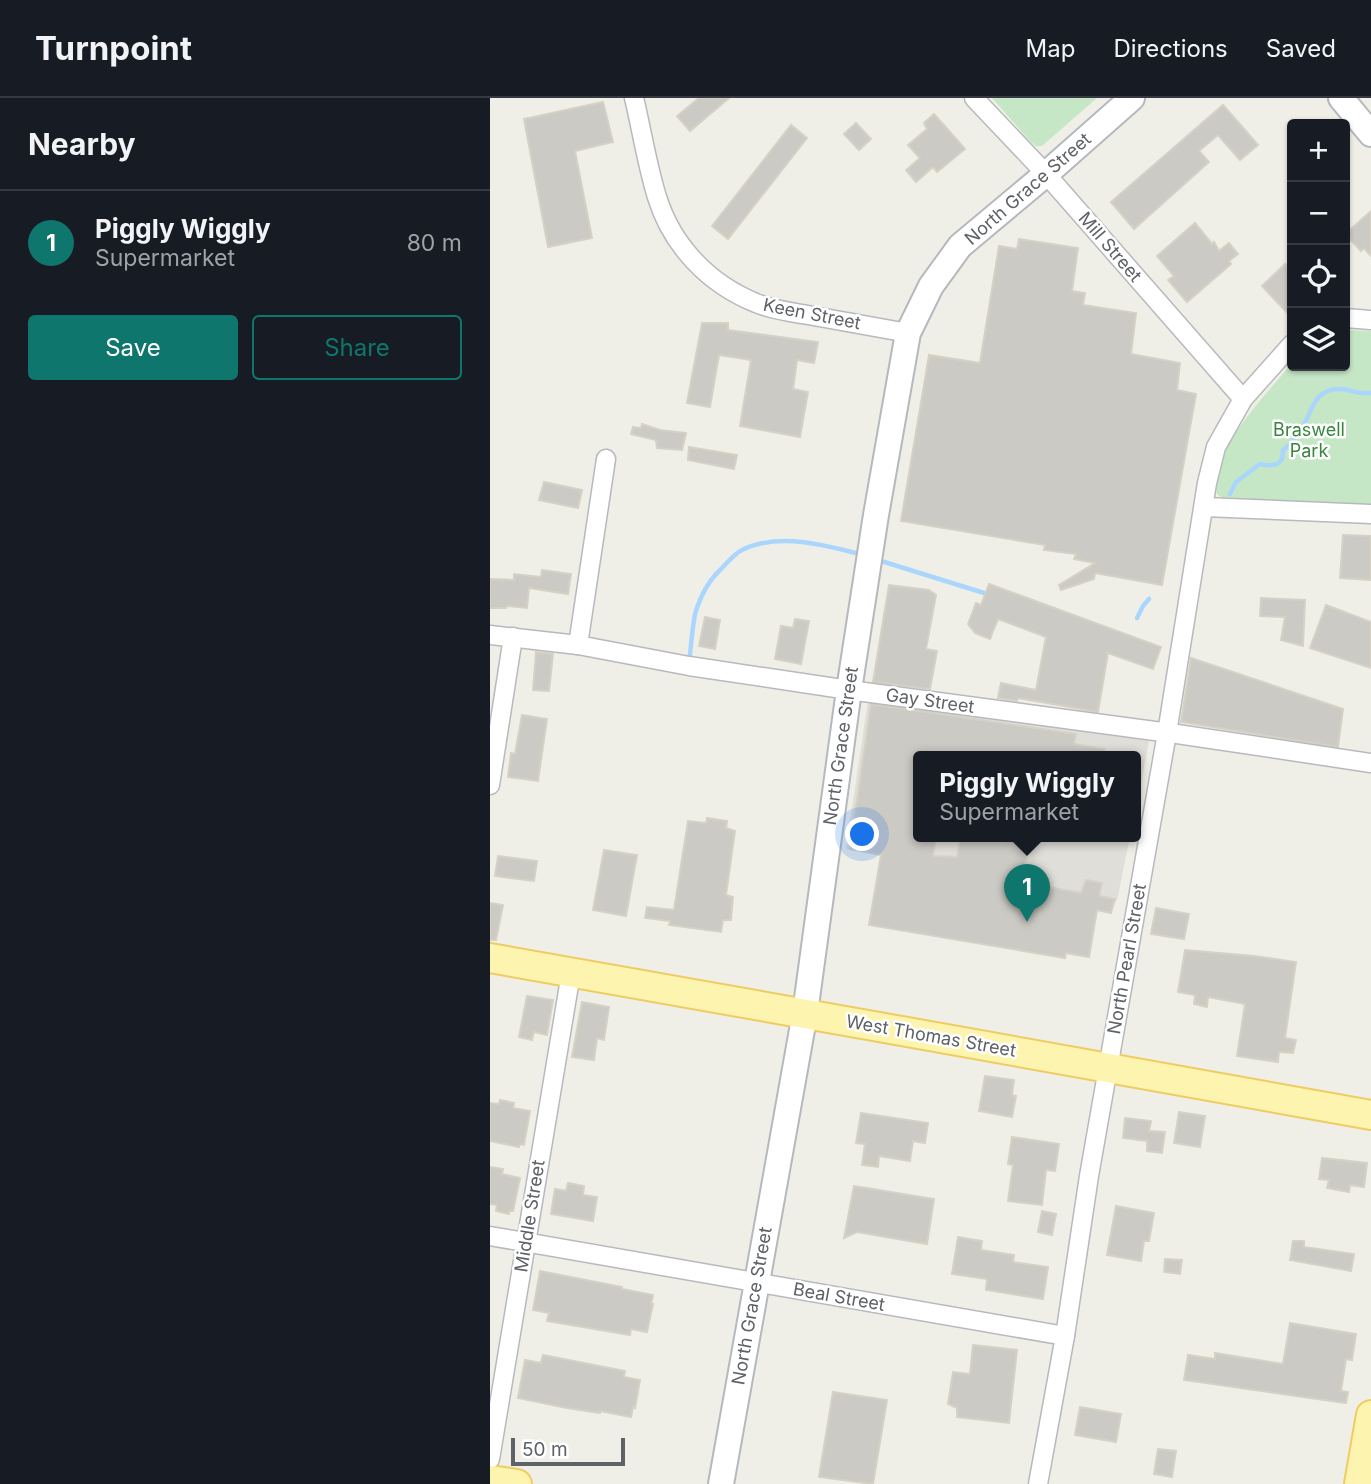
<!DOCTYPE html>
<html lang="en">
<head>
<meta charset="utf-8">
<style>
  :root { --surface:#171b24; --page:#20242c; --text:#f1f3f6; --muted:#9ea1a6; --line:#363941; --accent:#0f766e }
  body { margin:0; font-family:Inter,sans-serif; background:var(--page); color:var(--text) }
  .controls { position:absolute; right:21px; top:21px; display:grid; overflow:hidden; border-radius:7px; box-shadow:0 2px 5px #0004 }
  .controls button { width:63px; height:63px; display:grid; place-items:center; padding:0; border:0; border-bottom:2px solid var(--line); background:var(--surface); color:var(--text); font:35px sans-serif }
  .scale { position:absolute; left:21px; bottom:18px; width:114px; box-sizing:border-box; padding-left:7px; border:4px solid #5e6267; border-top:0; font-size:19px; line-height:24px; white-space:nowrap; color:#5e6267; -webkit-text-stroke:5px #fff; paint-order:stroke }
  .you { position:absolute; left:373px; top:737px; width:24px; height:24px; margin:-18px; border:5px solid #fff; border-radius:50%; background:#1a73e8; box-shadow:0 0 0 10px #1a73e833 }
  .badge { display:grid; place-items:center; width:46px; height:46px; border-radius:50%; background:var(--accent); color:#fff; font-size:23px; font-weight:700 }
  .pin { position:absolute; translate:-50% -58px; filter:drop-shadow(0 2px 4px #0008) }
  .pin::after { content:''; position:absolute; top:37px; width:24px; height:21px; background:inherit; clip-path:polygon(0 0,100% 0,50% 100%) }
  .popup { position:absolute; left:423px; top:653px; width:228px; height:91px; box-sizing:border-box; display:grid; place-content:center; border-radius:7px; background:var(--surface); filter:drop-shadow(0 2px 5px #0005); font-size:23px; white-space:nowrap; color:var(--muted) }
  .popup b { font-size:26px; color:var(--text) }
  .popup::after { content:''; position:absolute; left:50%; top:100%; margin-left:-14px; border:14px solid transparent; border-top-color:var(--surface) }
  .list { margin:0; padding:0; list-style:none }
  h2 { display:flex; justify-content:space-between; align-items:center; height:91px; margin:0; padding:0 28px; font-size:30px }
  h2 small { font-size:23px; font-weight:400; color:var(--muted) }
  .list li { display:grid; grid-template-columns:46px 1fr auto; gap:21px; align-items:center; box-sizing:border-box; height:105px; padding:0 28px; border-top:2px solid var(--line) }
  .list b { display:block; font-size:26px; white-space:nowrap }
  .list p { margin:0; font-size:23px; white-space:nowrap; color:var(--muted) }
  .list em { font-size:23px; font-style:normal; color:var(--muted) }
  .actions { display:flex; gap:14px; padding:21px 28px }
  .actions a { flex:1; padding:16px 0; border:2px solid var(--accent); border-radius:7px; text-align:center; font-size:24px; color:var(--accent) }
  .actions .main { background:var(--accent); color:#fff }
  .icon { flex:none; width:38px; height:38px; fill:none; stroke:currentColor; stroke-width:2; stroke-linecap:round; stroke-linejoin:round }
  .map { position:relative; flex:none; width:881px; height:1386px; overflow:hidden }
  header { display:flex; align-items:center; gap:42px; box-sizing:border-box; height:98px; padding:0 35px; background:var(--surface); border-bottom:2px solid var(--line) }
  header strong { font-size:33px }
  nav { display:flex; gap:38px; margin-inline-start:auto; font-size:24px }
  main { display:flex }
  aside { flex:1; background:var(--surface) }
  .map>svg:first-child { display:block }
  .industrial { fill:#dfded9 }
  .green { fill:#c5e7c6 }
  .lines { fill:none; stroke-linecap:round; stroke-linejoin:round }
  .stream { stroke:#aad6fd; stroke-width:4.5 }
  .building { fill:#cccac4; stroke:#d5d1c5; stroke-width:2 }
  .street-casing { stroke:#b7b9bd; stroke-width:21 }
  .secondary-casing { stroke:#b5b9be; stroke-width:28 }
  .primary-casing { stroke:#efcc62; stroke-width:32 }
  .street { stroke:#fff; stroke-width:18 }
  .secondary { stroke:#fff; stroke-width:24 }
  .primary { stroke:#fdf4af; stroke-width:28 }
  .labels { text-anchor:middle; stroke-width:5; stroke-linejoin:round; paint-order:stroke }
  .street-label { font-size:18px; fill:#5e6267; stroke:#fff }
  .park-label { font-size:18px; fill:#37853e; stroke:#fff }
</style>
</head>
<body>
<header>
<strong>Turnpoint</strong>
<nav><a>Map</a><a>Directions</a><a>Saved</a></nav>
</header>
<main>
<aside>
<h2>Nearby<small></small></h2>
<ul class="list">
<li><span class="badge">1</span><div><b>Piggly Wiggly</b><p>Supermarket</p></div><em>80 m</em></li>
</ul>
<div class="actions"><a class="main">Save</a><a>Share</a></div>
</aside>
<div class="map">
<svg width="881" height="1386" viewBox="0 0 881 1386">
  <rect width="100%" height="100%" fill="#f0efe7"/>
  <path class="industrial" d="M378 602 659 643 646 712V658H428V738H640L627 803 356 751Z"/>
  <g class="green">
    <path d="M502 0H607L552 48H546L540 43Z"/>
    <path d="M855 232 881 233V407L735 402 727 396C718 353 777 296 802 265V268H855Z"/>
  </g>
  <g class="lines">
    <g class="stream">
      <path d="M740 396 746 384 770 366C782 369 794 368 793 352 800 347 806 340 811 332 822 315 823 291 849 291 856 290 863 294 870 295 874 295 877 295 881 295"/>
      <path d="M388 462 494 495"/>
      <path d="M647 520 653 508 659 501"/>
      <path d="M199 565C201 549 202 532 205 516 210 499 219 482 232 470 238 464 244 456 252 452 288 434 336 447 373 457"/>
    </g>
  </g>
  <g class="building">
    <path d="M209 0H239L200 33 187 18Z"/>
    <path d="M113 4 123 44 85 53 102 140 58 149 34 21Z"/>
    <path d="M733 7 768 47 750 62 728 37 709 53 719 64 644 131 621 104Z"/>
    <path d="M444 16 475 51 447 74 443 69 426 84 416 72 430 60 418 47 437 31 434 25Z"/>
    <path d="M366 25 381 41 369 52 354 36Z"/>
    <path d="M301 27 317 40 238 141 222 128Z"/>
    <path d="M881 113V158L874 150 871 153 855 136Z"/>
    <path d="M705 125 722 146 724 144 729 153 739 145 748 156 739 163 741 166 697 204 678 182 684 178 667 158Z"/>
    <path d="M529 141 588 150 582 193 595 195 593 207 646 215 641 256 690 265 687 292 706 296 672 487 605 475 604 481 571 492 569 487 605 465 584 461 586 456 554 452 555 447 411 423 439 257 490 265 509 148 527 151Z"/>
    <path d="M795 166 802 174V220L772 188Z"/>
    <path d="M212 225H238V232L328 244 324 265 307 262 303 291 318 294 310 339 250 328 261 262 229 257 220 309 197 305Z"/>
    <path d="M152 326 170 332 196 335 192 352 167 350 166 342 141 336 143 329 151 330Z"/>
    <path d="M199 349 247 357 244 371 198 362Z"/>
    <path d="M54 384 92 392 88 410 49 402Z"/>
    <path d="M853 437 881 438V482L850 480Z"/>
    <path d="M52 472 81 476 78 496 39 490 37 510 17 508 16 510H0V481L24 482V476L51 479Z"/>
    <path d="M499 486 671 549 663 571 618 555 608 614 528 600 527 603 508 600 511 585 546 592 556 539 508 521 500 541 485 535 478 526 486 505 491 507Z"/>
    <path d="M399 487 439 492 446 497 436 551 447 553 440 591 383 584Z"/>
    <path d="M771 500 815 502 813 548 791 542 795 519 770 518Z"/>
    <path d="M836 507 881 524V570L820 550Z"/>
    <path d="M215 519 230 522 225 551 209 548Z"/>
    <path d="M305 521 319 523 311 566 285 561 291 528 303 530Z"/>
    <path d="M46 554 63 556 59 593 43 592Z"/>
    <path d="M701 560 853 611 848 649 691 624Z"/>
    <path d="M381 606 586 636 584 646 615 651 614 658H429V738H446L443 758 467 759 471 738H540L532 784 591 795 596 782 612 785 609 798 625 801 621 815 607 812 599 859 576 855 575 860 379 827 391 757 360 751Z"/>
    <path d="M32 617 57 621 48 683 18 679 21 655 25 656Z"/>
    <path d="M217 720 237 723 236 730 245 733 236 797 243 799 241 822H233L231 834 179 827 180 823 155 820 157 809 184 812 198 723 216 725Z"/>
    <path d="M114 752 147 757 136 818 103 812Z"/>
    <path d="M8 758 47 763 44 783 5 778Z"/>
    <path d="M0 805 13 807 6 842H0Z"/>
    <path d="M666 810 699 816 694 841 661 836Z"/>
    <path d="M695 852 764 858 806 864 795 940 806 942 803 955 789 954 788 964 747 958 755 906 718 899 717 909 704 906 705 897 688 894Z"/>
    <path d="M37 898 63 902 57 937 44 934 42 942 29 939Z"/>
    <path d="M92 904 119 909 114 942 107 940 104 962 82 959Z"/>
    <path d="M495 978 524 982 522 997 526 998 522 1019 489 1013Z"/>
    <path d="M10 1002 24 1005 23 1010 40 1013 34 1047 30 1046 29 1049 0 1043V1005L9 1006Z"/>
    <path d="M689 1014 715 1018 710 1049 684 1045Z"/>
    <path d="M371 1015 438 1025 435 1045 423 1043 420 1063 389 1058 388 1069 372 1067 375 1046 366 1045Z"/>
    <path d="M635 1020 661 1023 659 1033 675 1034 672 1055 657 1053V1043L633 1040Z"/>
    <path d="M522 1039 569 1046 565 1073 556 1072 552 1107 518 1103 523 1067 518 1066Z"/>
    <path d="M832 1060 877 1065 874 1089 860 1087 859 1094 837 1090 839 1082 829 1081Z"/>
    <path d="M0 1069 13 1071 12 1076 30 1080 23 1113H19V1116L6 1113 7 1107 0 1106Z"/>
    <path d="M78 1085 94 1088 93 1097 107 1099 103 1123 61 1116 65 1091 76 1093Z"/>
    <path d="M364 1088 444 1101 437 1146 367 1134 354 1140Z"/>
    <path d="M626 1108 664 1115 659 1143H654L651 1163 617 1157Z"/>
    <path d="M552 1113 566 1116 562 1137 548 1134Z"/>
    <path d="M468 1139 492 1143 491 1152 524 1157 523 1164 558 1169 553 1201 496 1192 497 1181 462 1176Z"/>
    <path d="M803 1143H814V1149L864 1156 861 1173 800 1162Z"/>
    <path d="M675 1161 692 1162 690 1176 674 1174Z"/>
    <path d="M50 1173 132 1189V1191L163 1197 161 1206H163L157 1234 141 1231 140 1237 57 1223 59 1215 43 1212Z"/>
    <path d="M800 1225 866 1236 862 1262 856 1261 851 1293 858 1294 856 1305 694 1282 698 1257 725 1261V1255L793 1266Z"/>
    <path d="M483 1247 527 1252 519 1325 467 1319V1310L458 1306 463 1274 480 1276Z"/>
    <path d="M53 1257 135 1273 134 1279 150 1282 145 1310 143 1309 141 1319 110 1313V1315L77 1310 28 1300 35 1262 51 1265Z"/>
    <path d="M343 1294 397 1302 383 1386 329 1379Z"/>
    <path d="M590 1309 631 1316 626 1344 585 1337Z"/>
    <path d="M668 1351 686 1353 682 1379 664 1376Z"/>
  </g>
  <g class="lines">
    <g class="street-casing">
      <g id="street">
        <path d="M144 0C152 33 157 67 167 99 182 148 219 186 266 205 282 212 301 214 318 217 352 223 385 229 418 235"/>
        <path d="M484 0 556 76 753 301"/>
        <path d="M855 220 881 222"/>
        <path d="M714 409 881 416"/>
        <path d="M0 537 88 547 199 568 359 592 687 636 881 665"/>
        <path d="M88 547 116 361"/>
        <path d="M0 687 23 539"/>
        <path d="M0 1138 575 1238"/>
        <path d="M0 1361 81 875"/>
        <path d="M548 1386 575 1238 599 1078 677 635 717 385 726 349 753 301 802 246"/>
      </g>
    </g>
    <g class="secondary-casing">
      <g id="secondary">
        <path d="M851 0 881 36"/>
        <path d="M231 1386 315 915 359 592 386 417 418 235 441 188 470 148 556 76 642 0"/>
      </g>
    </g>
    <g class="primary-casing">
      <g id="primary">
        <path d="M0 860C294 912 587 964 881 1017"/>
        <path d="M0 1382 27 1386"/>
        <path d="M869 1386 881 1317"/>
      </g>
    </g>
    <use href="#street" class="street"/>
    <use href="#secondary" class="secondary"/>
    <use href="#primary" class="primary"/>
  </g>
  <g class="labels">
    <g class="street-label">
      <text transform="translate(538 91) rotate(-41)" y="6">North Grace Street</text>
      <text transform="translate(620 149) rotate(49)" y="6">Mill Street</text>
      <text transform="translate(322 216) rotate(11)" y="6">Keen Street</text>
      <text transform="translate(440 603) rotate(8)" y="6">Gay Street</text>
      <text transform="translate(351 648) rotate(-82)" y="6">North Grace Street</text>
      <text transform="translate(637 861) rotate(-80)" y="6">North Pearl Street</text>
      <text transform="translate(441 938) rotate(10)" y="6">West Thomas Street</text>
      <text transform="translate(40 1118) rotate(-81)" y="6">Middle Street</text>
      <text transform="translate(349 1199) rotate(10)" y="6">Beal Street</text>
      <text transform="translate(262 1208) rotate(-80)" y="6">North Grace Street</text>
    </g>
    <g class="park-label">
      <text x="819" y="338">Braswell<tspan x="819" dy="21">Park</tspan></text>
    </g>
  </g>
</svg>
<div class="controls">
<button>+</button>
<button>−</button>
<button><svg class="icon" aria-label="locate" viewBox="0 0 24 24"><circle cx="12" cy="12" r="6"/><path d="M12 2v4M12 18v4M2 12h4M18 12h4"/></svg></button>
<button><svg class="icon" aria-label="layers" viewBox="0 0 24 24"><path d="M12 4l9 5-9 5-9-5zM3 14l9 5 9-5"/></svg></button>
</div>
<div class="scale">50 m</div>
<div class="you"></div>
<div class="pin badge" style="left:537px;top:824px">1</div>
<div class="popup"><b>Piggly Wiggly</b>Supermarket</div>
</div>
</main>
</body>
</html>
